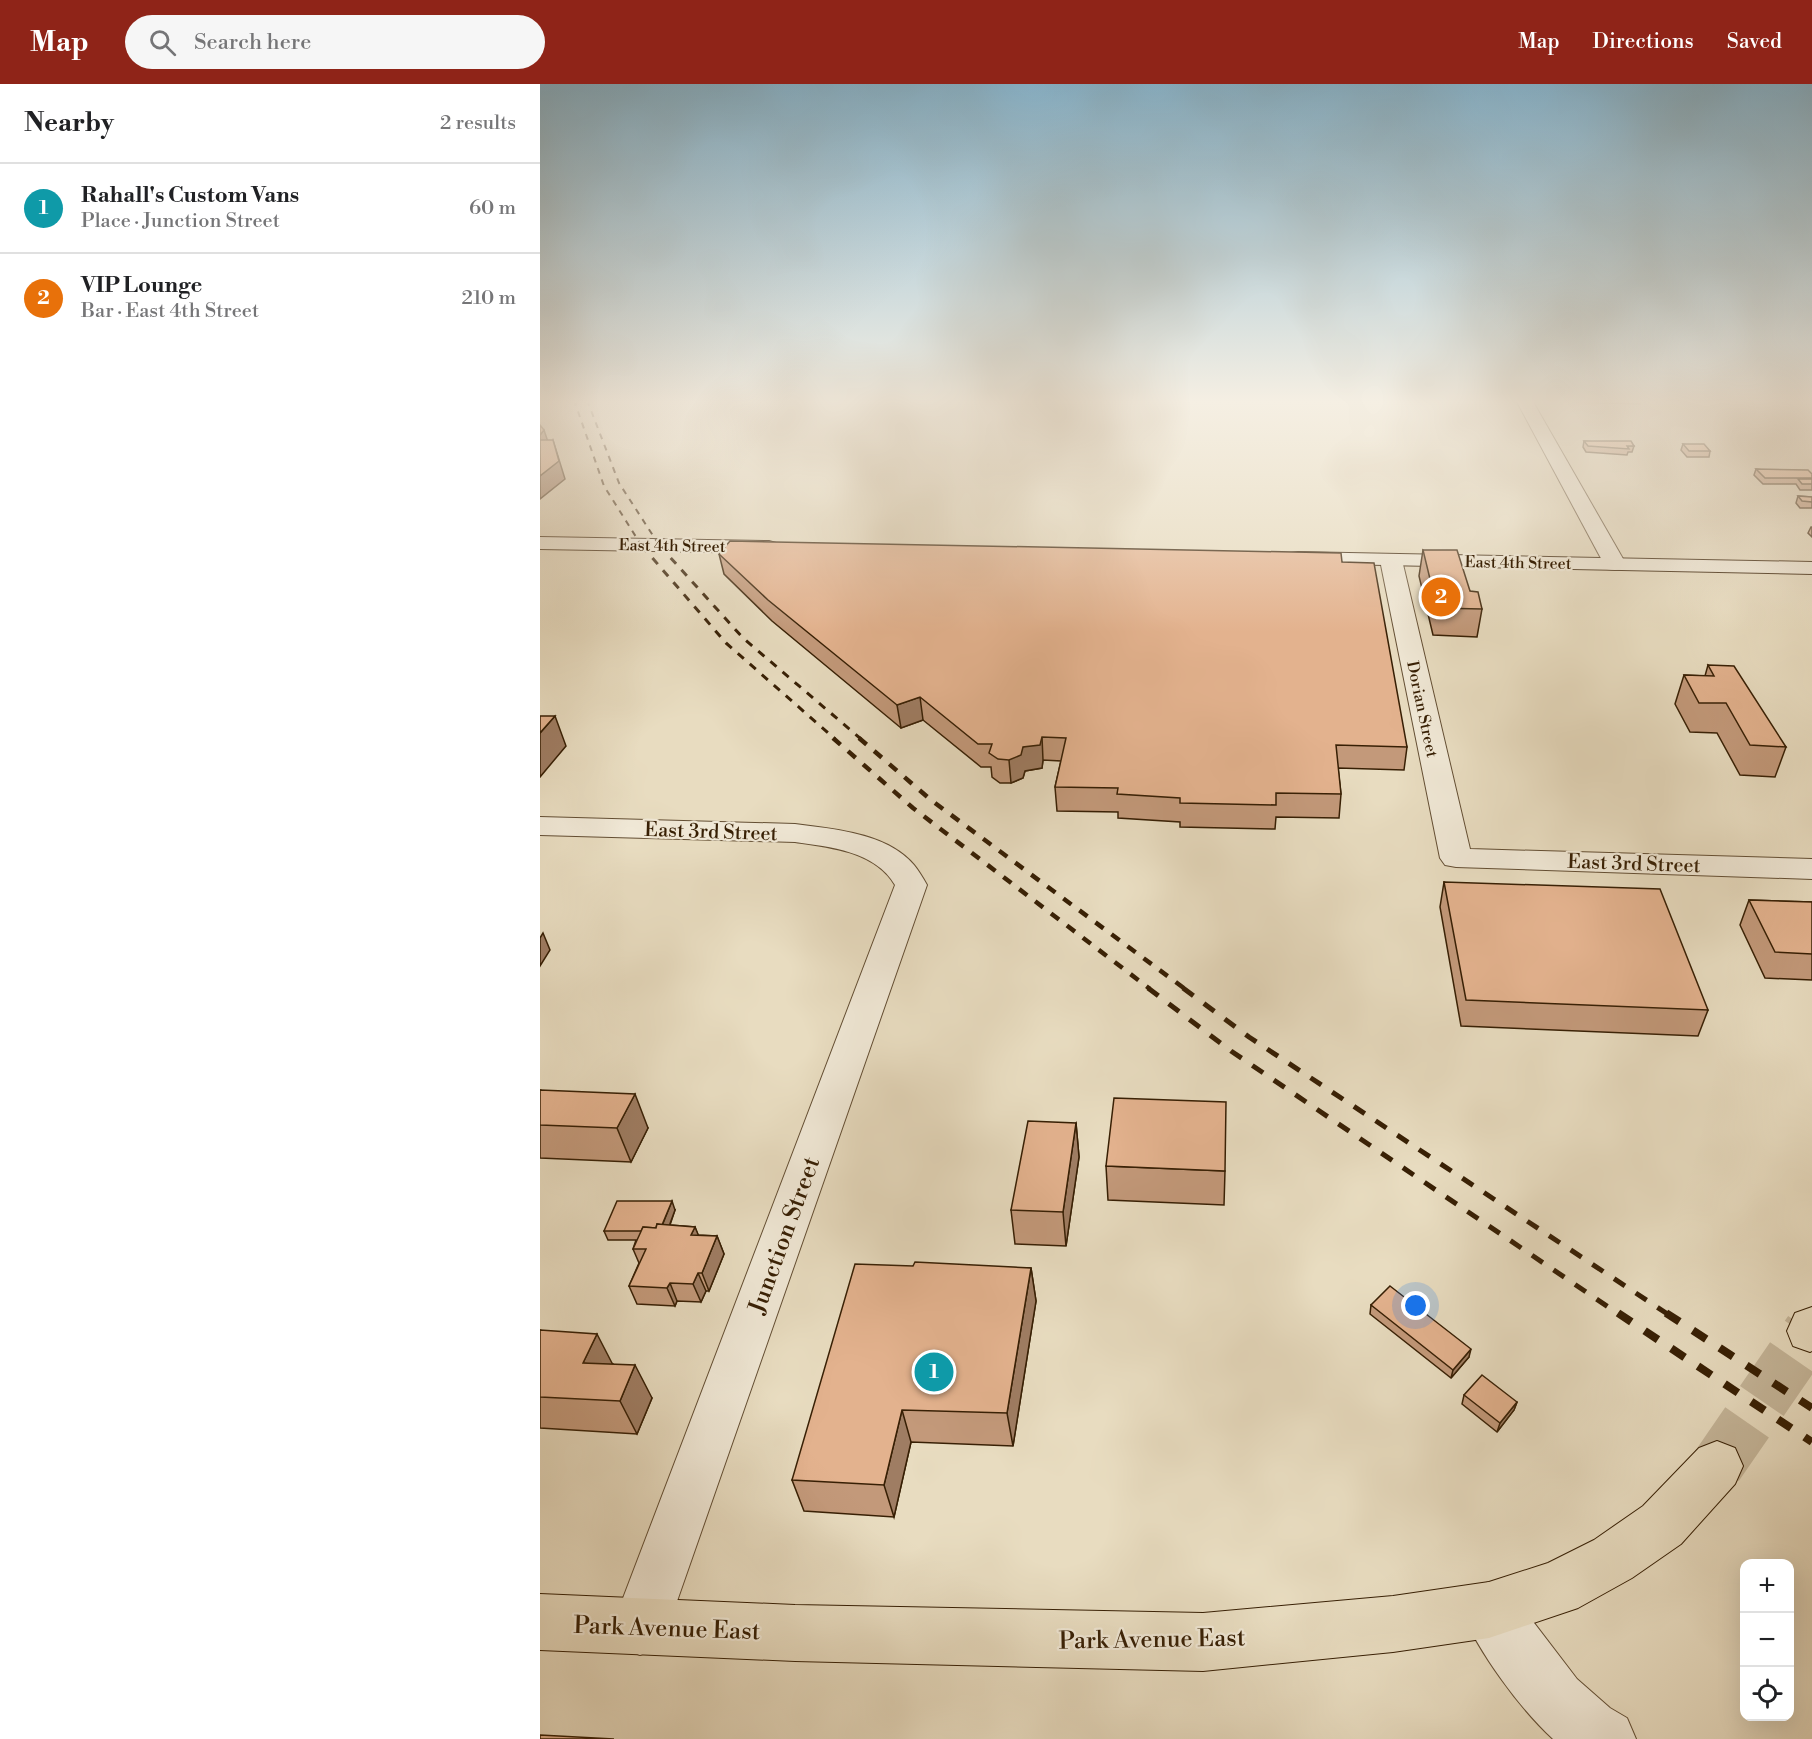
<!DOCTYPE html>
<html lang="en">
<head>
<meta charset="utf-8">
<style>
  :root { --surface:#fff; --page:#f6f6f6; --text:#202124; --muted:#757577; --line:#e0e0e0; --accent:#8f2418 }
  body { margin:0; font-family:"Libre Bodoni",serif; background:var(--page); color:var(--text) }
  .controls { position:absolute; right:18px; bottom:18px; display:grid; overflow:hidden; border-radius:12px; box-shadow:0 6px 24px #0002 }
  .controls button { width:54px; height:54px; display:grid; place-items:center; padding:0; border:0; border-bottom:2px solid var(--line); background:var(--surface); color:var(--text); font:30px sans-serif }
  .you { position:absolute; left:876px; top:1222px; width:21px; height:21px; margin:-15px; border:4px solid #fff; border-radius:50%; background:#1a73e8; box-shadow:0 0 0 9px #1a73e833 }
  .badge { display:grid; place-items:center; width:39px; height:39px; border-radius:50%; background:var(--accent); color:#fff; font-size:20px; font-weight:700 }
  .pin { position:absolute; translate:-50% -50%; border:3px solid #fff; box-shadow:0 2px 6px #0006 }
  .list { margin:0; padding:0; list-style:none }
  h2 { display:flex; justify-content:space-between; align-items:center; height:78px; margin:0; padding:0 24px; font-size:26px }
  h2 small { font-size:20px; font-weight:400; color:var(--muted) }
  .list li { display:grid; grid-template-columns:39px 1fr auto; gap:18px; align-items:center; box-sizing:border-box; height:90px; padding:0 24px; border-top:2px solid var(--line) }
  .list b { display:block; font-size:22px; white-space:nowrap }
  .list p { margin:0; font-size:20px; white-space:nowrap; color:var(--muted) }
  .list em { font-size:20px; font-style:normal; color:var(--muted) }
  .icon { flex:none; width:33px; height:33px; fill:none; stroke:currentColor; stroke-width:2; stroke-linecap:round; stroke-linejoin:round }
  .map { position:relative; flex:none; width:1272px; height:1655px; overflow:hidden }
  header { display:flex; align-items:center; gap:36px; box-sizing:border-box; height:84px; padding:0 30px; background:var(--accent); color:#fff }
  header strong { font-size:28px }
  nav { display:flex; gap:33px; margin-inline-start:auto; font-size:21px }
  .search { width:420px; height:54px; background:var(--page); display:flex; align-items:center; gap:15px; box-sizing:border-box; padding:0 21px; border-radius:33px; color:var(--muted); font-size:22px }
  main { display:flex }
  aside { flex:1; background:var(--surface) }
  .map>svg:first-child { display:block }
  .lines { fill:none; stroke-linecap:round; stroke-linejoin:round }
  .primary-tunnel { stroke:#c5b69a; stroke-width:53; stroke-dasharray:53 26; stroke-linecap:butt }
  .minor-casing { stroke:#634e33; stroke-width:2 }
  .secondary-casing { stroke:#371f04; stroke-width:2 }
  .primary-casing { stroke:#371f04; stroke-width:2 }
  .minor { fill:#f0e8d6; fill-rule:evenodd }
  .secondary { fill:#f0e8d6; fill-rule:evenodd }
  .primary { fill:#e8dcc0; fill-rule:evenodd }
  .rail-far4 { stroke:#371f04; stroke-width:2; stroke-dasharray:6 6; stroke-linecap:butt }
  .rail-far3 { stroke:#371f04; stroke-width:3; stroke-dasharray:8 8; stroke-linecap:butt }
  .rail-far2 { stroke:#371f04; stroke-width:4.5; stroke-dasharray:10 10; stroke-linecap:butt }
  .rail-far1 { stroke:#371f04; stroke-width:5; stroke-dasharray:13 13; stroke-linecap:butt }
  .rail { stroke:#371f04; stroke-width:8; stroke-dasharray:16 16; stroke-linecap:butt }
  .wall { fill:#c3997a; stroke:#371f04; stroke-width:1.5 }
  .shaded-wall { fill:#9f7d63; stroke:#371f04; stroke-width:1.5 }
  .building { fill:#e3b28e; stroke:#371f04; stroke-width:1.5 }
  .labels { text-anchor:middle; stroke-width:4.5; stroke-linejoin:round; paint-order:stroke }
  .far-street-label { font-size:16px; fill:#371f04; stroke:#f0e8d6 }
  .street-label { font-size:20px; fill:#371f04; stroke:#f0e8d6 }
  .near-street-label { font-size:24px; fill:#371f04; stroke:#f0e8d6 }
</style>
</head>
<body>
<header>
<strong>Map</strong>
<div class="search"><svg class="icon" aria-label="search" viewBox="0 0 24 24"><circle cx="10" cy="10" r="6"/><path d="M15 15l6 6"/></svg>Search here</div>
<nav><a>Map</a><a>Directions</a><a>Saved</a></nav>
</header>
<main>
<aside>
<h2>Nearby<small>2 results</small></h2>
<ul class="list">
<li><span class="badge" style="background:#0f9aa8">1</span><div><b>Rahall's Custom Vans</b><p>Place · Junction Street</p></div><em>60 m</em></li>
<li><span class="badge" style="background:#e8710a">2</span><div><b>VIP Lounge</b><p>Bar · East 4th Street</p></div><em>210 m</em></li>
</ul>
</aside>
<div class="map">
<svg width="1272" height="1655" viewBox="0 0 1272 1655">
  <rect width="100%" height="100%" fill="#e8dcc0"/>
  <filter id="stains"><feTurbulence type="fractalNoise" baseFrequency=".00333" numOctaves="4"/><feColorMatrix values="0 0 0 0 .2 0 0 0 0 .09 0 0 0 0 .02 0 0 0 .5 -.17"/></filter>
  <radialGradient id="worn" r=".72"><stop offset=".6" stop-color="#630" stop-opacity="0"/><stop offset="1" stop-color="#630" stop-opacity=".3"/></radialGradient>
  <g class="lines">
    <path class="primary-tunnel" d="M1177 1382 1270 1247"/>
    <g class="minor-casing">
      <g id="minor">
        <path d="M976 316H992L1086 480 1083 485 1075 486 1067 485 1064 480Z"/>
        <path d="M851 470 859 471 862 476 930 765 1272 775V795L916 783 905 781 900 774 840 476 843 471Z"/>
        <path d="M0 733 255 740C294 745 347 749 374 781 379 787 383 794 387 801L128 1543 120 1563 100 1571 80 1563 72 1543 355 801C335 767 290 763 255 758L0 751Z"/>
        <path d="M949 1498 969 1506 1037 1595 1070 1624 1087 1634 1096 1655H1013C980 1625 938 1567 921 1526L929 1506Z"/>
      </g>
    </g>
    <g class="secondary-casing">
      <g id="secondary">
        <path d="M0 453 229 457 236 459 239 463 236 467 229 469 0 465Z"/>
        <path d="M758 468 1272 478V490L750 479 747 474 750 469Z"/>
      </g>
    </g>
    <g class="primary-casing">
      <g id="primary">
        <path d="M1272 1223V1267L1270 1268 1253 1262 1247 1247 1255 1229Z"/>
        <path d="M1177 1357 1195 1364 1203 1382 1195 1400 1141 1460 1092 1494 1038 1524 949 1554 853 1568 663 1587 255 1577 0 1566V1510L255 1521 663 1529 853 1512 949 1498 1008 1479 1054 1456 1103 1422 1159 1364Z"/>
      </g>
    </g>
    <use href="#minor" class="minor"/>
    <use href="#secondary" class="secondary"/>
    <use href="#primary" class="primary"/>
    <g class="rail-far4">
      <path d="M34 316 64 402 103 464"/>
      <path d="M47 316 79 399 121 464"/>
    </g>
    <g class="rail-far3">
      <path d="M102 462 186 559 295 655"/>
      <path d="M120 462 203 554 321 655"/>
    </g>
    <g class="rail-far2">
      <path d="M293 654 373 724 610 905"/>
      <path d="M319 654 391 716 645 905"/>
    </g>
    <g class="rail-far1">
      <path d="M608 904 691 967 1080 1231"/>
      <path d="M643 904 709 953 1129 1231"/>
    </g>
    <g class="rail">
      <path d="M1078 1229 1272 1358"/>
      <path d="M1126 1229 1272 1324"/>
    </g>
  </g>
  <g class="wall">
    <path d="M1030 316H1101L1100 320 1032 318Z"/>
    <path d="M1044 357 1094 362 1092 368H1088L1087 371 1046 368 1043 363Z"/>
    <path d="M1143 360 1170 367 1169 373H1147L1141 366Z"/>
    <path d="M1216 385 1272 394V406H1260L1256 400H1223L1214 391Z"/>
    <path d="M1258 412 1272 413V424H1260L1256 419Z"/>
    <path d="M1271 443H1272V453L1268 449Z"/>
    <path d="M883 466 930 507 942 525 937 553 893 551 879 492Z"/>
    <path d="M179 470 802 478 867 663 864 686 798 684 801 710 799 734 736 733 735 745 640 743V738L578 734V728L517 727 515 703 521 677 503 676 502 684 485 687 483 694 471 699H460L452 693 451 683H441L383 636 361 644 232 537 184 490Z"/>
    <path d="M1168 581 1246 663 1235 693 1200 691 1177 649 1150 648 1135 620 1144 591 1165 592Z"/>
    <path d="M904 798 1168 926 1158 952 921 942 900 823Z"/>
    <path d="M1209 816 1272 818V896L1225 894 1200 841Z"/>
    <path d="M0 1006 108 1044 91 1078 0 1074Z"/>
    <path d="M536 1039 539 1073 526 1162 475 1160 471 1126Z"/>
    <path d="M566 1082 685 1087 684 1121 568 1116Z"/>
    <path d="M135 1126 130 1141 155 1143 158 1151 177 1152 184 1170 169 1207H166L161 1218 137 1217 135 1222 97 1220 89 1202 99 1179 93 1165 96 1156H68L64 1147Z"/>
    <path d="M373 1182 491 1184 496 1217 473 1362 371 1358 354 1433 264 1427 252 1396Z"/>
    <path d="M831 1221 929 1273 911 1294 830 1230Z"/>
    <path d="M0 1246 73 1280 112 1314 97 1350 0 1344Z"/>
    <path d="M924 1311 977 1318 974 1326 957 1348 922 1320Z"/>
  </g>
  <g class="shaded-wall">
    <path d="M4 346 10 364 0 367V351Z"/>
    <path d="M13 356 25 395 0 415V392Z"/>
    <path d="M380 613 383 636 361 644 357 621Z"/>
    <path d="M15 632 26 662 0 693V649Z"/>
    <path d="M502 653 503 676 502 684 485 687 483 694 471 699 469 676 483 663Z"/>
    <path d="M3 849 10 866 0 882V854Z"/>
    <path d="M95 1010 108 1044 91 1078 77 1044Z"/>
    <path d="M536 1039 539 1073 526 1162 523 1128Z"/>
    <path d="M132 1117 135 1126 124 1156 120 1147Z"/>
    <path d="M155 1143 162 1160 151 1151Z"/>
    <path d="M177 1152 184 1170 169 1207 162 1189Z"/>
    <path d="M491 1184 496 1217 473 1362 467 1329Z"/>
    <path d="M158 1189 166 1207 161 1218 153 1200Z"/>
    <path d="M130 1199 137 1217 135 1222 127 1204Z"/>
    <path d="M57 1250 74 1283 43 1279Z"/>
    <path d="M931 1265 929 1273 911 1294 913 1286Z"/>
    <path d="M95 1281 112 1314 97 1350 80 1317Z"/>
    <path d="M977 1318 974 1326 957 1348 960 1339Z"/>
    <path d="M362 1326 371 1358 354 1433 344 1401Z"/>
  </g>
  <g class="building">
    <path d="M0 341 4 346 0 351Z"/>
    <path d="M0 356H13L19 377 0 392Z"/>
    <path d="M1044 357H1091L1094 362H1087L1089 365 1048 362Z"/>
    <path d="M1143 360H1164L1170 367H1149Z"/>
    <path d="M1216 385 1268 386 1272 390V394H1225Z"/>
    <path d="M1258 395H1272V400H1262Z"/>
    <path d="M1258 412 1272 413V418L1262 417Z"/>
    <path d="M190 457 801 469 802 478 834 479 867 663 796 661 801 710 736 709V721L640 719V714L577 710 578 704 515 703 526 654 502 653 500 661 483 663 481 671 469 676 458 675 449 669 452 660H438L380 613 357 621 228 516 179 470Z"/>
    <path d="M883 466H917L930 507 938 508 942 525 897 524Z"/>
    <path d="M1168 581 1194 582 1246 663 1210 661 1186 619H1159L1144 591 1174 592Z"/>
    <path d="M0 632H15L0 649Z"/>
    <path d="M904 798 1120 805 1168 926 926 916Z"/>
    <path d="M1209 816 1272 818V870L1235 868Z"/>
    <path d="M0 1006 95 1010 77 1044 0 1041Z"/>
    <path d="M574 1014 686 1018 685 1087 566 1082Z"/>
    <path d="M488 1037 536 1039 523 1128 471 1126Z"/>
    <path d="M77 1117H132L122 1141 117 1140 116 1144 103 1143 101 1147H64Z"/>
    <path d="M117 1140 155 1143 151 1151 177 1152 162 1189H158L153 1200 130 1199 127 1204 89 1202 106 1165H93L103 1143 116 1144Z"/>
    <path d="M375 1178 491 1184 467 1329 362 1326 344 1401 252 1396 315 1180 373 1182Z"/>
    <path d="M850 1202 931 1265 913 1286 831 1221Z"/>
    <path d="M0 1246 57 1250 43 1279 95 1281 80 1317 0 1313Z"/>
    <path d="M942 1291 977 1318 960 1339 924 1311Z"/>
    <path d="M0 1651 74 1655H0Z"/>
  </g>
  <linearGradient id="sky" x2="0" y2="1"><stop stop-color="#88b7d1"/><stop offset="0.58" stop-color="#f5efe3"/><stop offset="1" stop-color="#f5efe3" stop-opacity="0"/></linearGradient>
  <rect width="1272" height="548" fill="url(#sky)"/>
  <g class="labels">
    <g class="far-street-label">
      <text transform="translate(132 461) rotate(1)" y="6">East 4th Street</text>
      <text transform="translate(978 478) rotate(1)" y="6">East 4th Street</text>
      <text transform="translate(883 625) rotate(78)" y="6">Dorian Street</text>
    </g>
    <g class="street-label">
      <text transform="translate(171 747) rotate(2)" y="7">East 3rd Street</text>
      <text transform="translate(1094 779) rotate(2)" y="7">East 3rd Street</text>
    </g>
    <g class="near-street-label">
      <text transform="translate(244 1151) rotate(-70)" y="8">Junction Street</text>
      <text transform="translate(127 1544) rotate(2)" y="8">Park Avenue East</text>
      <text transform="translate(612 1555) rotate(-1)" y="8">Park Avenue East</text>
    </g>
  </g>
  <rect width="100%" height="100%" filter="url(#stains)"/>
  <rect width="100%" height="100%" fill="url(#worn)"/>
</svg>
<div class="controls">
<button>+</button>
<button>−</button>
<button><svg class="icon" aria-label="locate" viewBox="0 0 24 24"><circle cx="12" cy="12" r="6"/><path d="M12 2v4M12 18v4M2 12h4M18 12h4"/></svg></button>
</div>
<div class="you"></div>
<div class="pin badge" style="left:394px;top:1288px;background:#0f9aa8">1</div>
<div class="pin badge" style="left:901px;top:513px;background:#e8710a">2</div>
</div>
</main>
</body>
</html>
